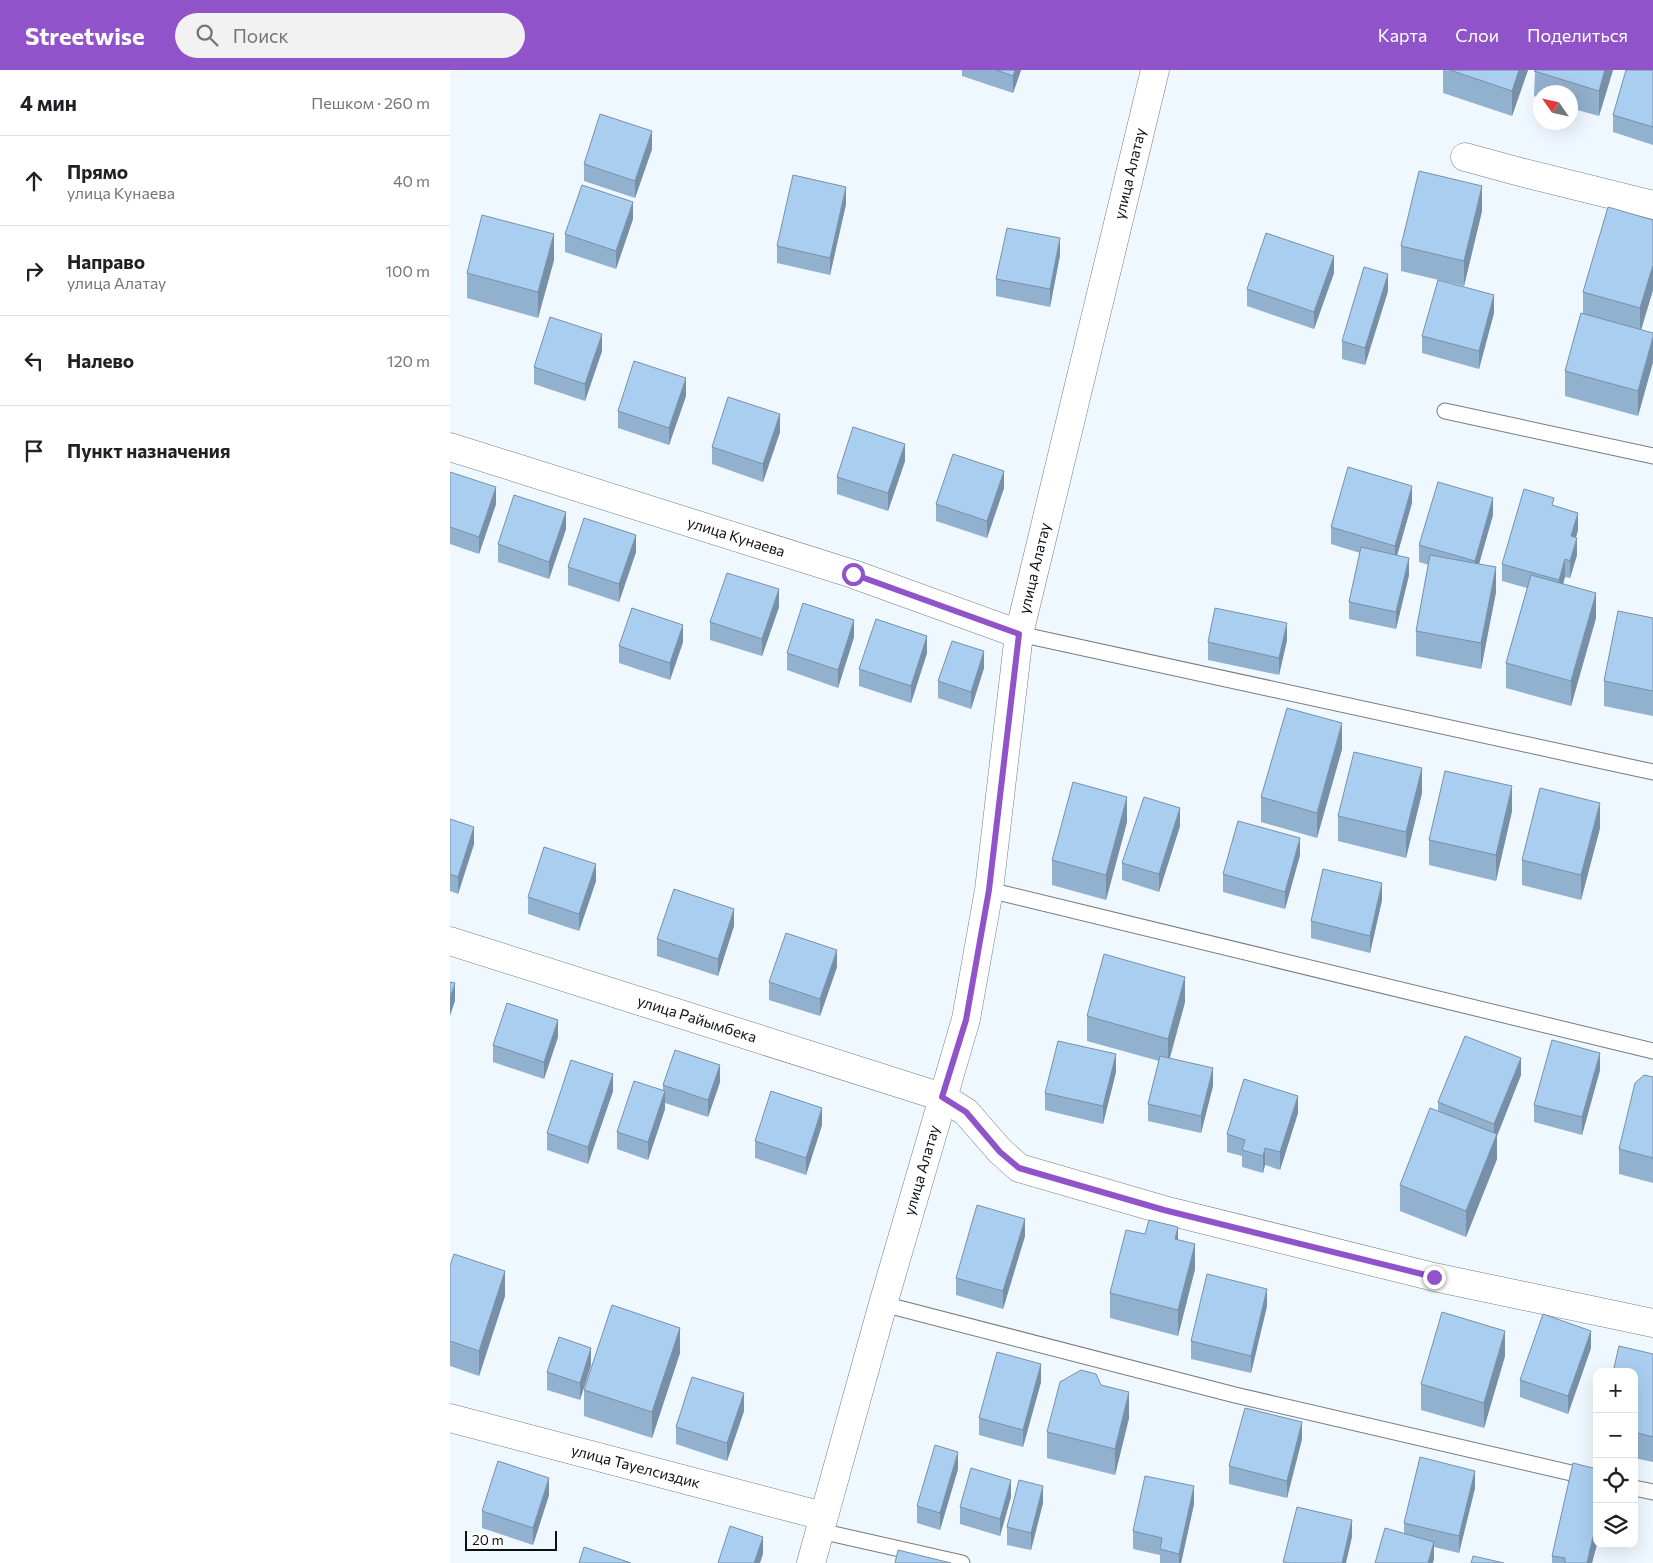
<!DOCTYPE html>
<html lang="ru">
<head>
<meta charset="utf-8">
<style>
  :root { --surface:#fff; --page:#f2f2f2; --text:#202124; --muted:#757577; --line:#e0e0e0; --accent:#9053c9 }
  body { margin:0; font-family:Commissioner,sans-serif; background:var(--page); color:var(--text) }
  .controls { position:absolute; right:15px; bottom:15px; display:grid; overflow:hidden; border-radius:10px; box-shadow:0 5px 20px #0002 }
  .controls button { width:45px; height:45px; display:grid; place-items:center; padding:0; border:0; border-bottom:1px solid var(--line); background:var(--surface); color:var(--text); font:25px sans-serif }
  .compass { position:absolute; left:1083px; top:15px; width:45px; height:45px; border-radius:50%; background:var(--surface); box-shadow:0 5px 20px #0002; rotate:304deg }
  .scale { position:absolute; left:15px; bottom:12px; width:92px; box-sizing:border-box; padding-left:5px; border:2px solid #0e1113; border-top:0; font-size:14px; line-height:18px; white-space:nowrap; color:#0e1113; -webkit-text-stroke:4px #fff; paint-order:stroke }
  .stop { position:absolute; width:15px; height:15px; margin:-11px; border:4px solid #9053c9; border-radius:50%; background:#fff }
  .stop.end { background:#9053c9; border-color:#fff; box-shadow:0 1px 5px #0008 }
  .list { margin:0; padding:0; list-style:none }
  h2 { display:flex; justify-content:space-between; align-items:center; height:65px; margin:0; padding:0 20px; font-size:21px }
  h2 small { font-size:16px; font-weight:400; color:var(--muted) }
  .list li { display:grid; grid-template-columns:32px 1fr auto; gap:15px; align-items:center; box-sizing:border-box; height:90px; padding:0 20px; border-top:1px solid var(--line) }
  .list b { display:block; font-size:19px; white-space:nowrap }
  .list p { margin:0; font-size:16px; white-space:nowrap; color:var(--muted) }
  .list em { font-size:16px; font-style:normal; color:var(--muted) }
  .icon { flex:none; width:28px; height:28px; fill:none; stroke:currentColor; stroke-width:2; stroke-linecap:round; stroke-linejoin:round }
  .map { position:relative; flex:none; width:1203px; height:1493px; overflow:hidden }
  header { display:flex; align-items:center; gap:30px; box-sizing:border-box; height:70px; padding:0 25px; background:var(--accent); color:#fff }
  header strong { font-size:24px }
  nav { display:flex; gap:28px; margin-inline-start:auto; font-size:18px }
  .search { width:350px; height:45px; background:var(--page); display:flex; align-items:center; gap:12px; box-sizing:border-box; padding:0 18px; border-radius:28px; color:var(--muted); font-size:19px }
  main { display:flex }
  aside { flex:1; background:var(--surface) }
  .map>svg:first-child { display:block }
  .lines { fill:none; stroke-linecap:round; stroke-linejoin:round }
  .service-casing { stroke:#757c83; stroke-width:17 }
  .minor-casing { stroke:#757c83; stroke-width:29 }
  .tertiary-casing { stroke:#757c83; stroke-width:29 }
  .service { stroke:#fff; stroke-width:15 }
  .minor { stroke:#fff; stroke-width:28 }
  .tertiary { stroke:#fff; stroke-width:28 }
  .wall { fill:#92b1ce }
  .shaded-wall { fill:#7790a8 }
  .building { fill:#aacef0; stroke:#7790a8 }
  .route { stroke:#9053c9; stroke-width:6 }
  .labels { text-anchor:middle; stroke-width:5; stroke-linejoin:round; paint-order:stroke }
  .street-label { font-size:15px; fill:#0e1113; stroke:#fff }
</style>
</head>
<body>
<header>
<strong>Streetwise</strong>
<div class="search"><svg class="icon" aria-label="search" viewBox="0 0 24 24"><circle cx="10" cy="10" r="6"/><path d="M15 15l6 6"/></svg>Поиск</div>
<nav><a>Карта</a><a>Слои</a><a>Поделиться</a></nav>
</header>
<main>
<aside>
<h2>4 мин<small>Пешком · 260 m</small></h2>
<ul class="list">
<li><svg class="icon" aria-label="ahead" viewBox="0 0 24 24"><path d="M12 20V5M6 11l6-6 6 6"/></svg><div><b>Прямо</b><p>улица Кунаева</p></div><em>40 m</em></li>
<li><svg class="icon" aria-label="right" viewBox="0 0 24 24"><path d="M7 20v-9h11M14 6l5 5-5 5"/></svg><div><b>Направо</b><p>улица Алатау</p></div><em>100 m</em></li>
<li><svg class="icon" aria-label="left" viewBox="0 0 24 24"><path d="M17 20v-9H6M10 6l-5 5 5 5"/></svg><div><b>Налево</b></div><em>120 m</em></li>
<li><svg class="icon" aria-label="arrive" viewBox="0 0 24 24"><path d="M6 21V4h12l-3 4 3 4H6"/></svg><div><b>Пункт назначения</b></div></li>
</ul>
</aside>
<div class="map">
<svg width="1203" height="1493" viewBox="0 0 1203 1493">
  <rect width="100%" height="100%" fill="#eff7ff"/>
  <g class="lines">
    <g class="service-casing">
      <g id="service">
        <path d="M995 341 1203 386"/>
        <path d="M569 564 1203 702"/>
        <path d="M539 820 1203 981"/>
        <path d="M433 1234 785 1325 1147 1409"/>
        <path d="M1184 1418 1203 1422"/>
        <path d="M370 1461 512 1493"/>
      </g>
    </g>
    <g class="minor-casing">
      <g id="minor">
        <path d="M1015 87 1070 102 1203 135"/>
        <path id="s1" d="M0 377 403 504 569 564"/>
        <path id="s2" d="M0 871 492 1027 516 1042 550 1081 569 1098 714 1140 984 1207 1203 1253"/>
      </g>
    </g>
    <g class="tertiary-casing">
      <g id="tertiary">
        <path id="s3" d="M0 1348 373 1446"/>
        <path id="s4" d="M361 1493 433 1234 516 949 539 820 569 564 705 0"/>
      </g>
    </g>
    <use href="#service" class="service"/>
    <use href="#minor" class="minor"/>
    <use href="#tertiary" class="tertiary"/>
  </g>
  <g class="wall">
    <path d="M512 0H571L563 23 512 6Z"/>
    <path d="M993 0H1078L1062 46 993 23Z"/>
    <path d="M1085 0H1163L1149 46 1120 38V22H1090V28L1084 26Z"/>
    <path d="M1203 0V75L1163 62V45Z"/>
    <path d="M202 79 185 128 134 111V94Z"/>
    <path d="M396 134 380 205 327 193V176Z"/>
    <path d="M1032 141 1014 216 951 201V176Z"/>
    <path d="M183 149 166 199 115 182V164Z"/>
    <path d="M1203 150V220L1191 260 1203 263V292L1188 346 1115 326V301L1133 243V222Z"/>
    <path d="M610 185 600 237 546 226V209Z"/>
    <path d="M104 190 88 248 17 228V203Z"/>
    <path d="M884 203 864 259 797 236V219Z"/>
    <path d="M938 221 915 295 892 289V271Z"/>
    <path d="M1044 243 1029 299 972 283V266Z"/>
    <path d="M152 281 135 331 84 314V297Z"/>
    <path d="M236 326 219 375 168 358V341Z"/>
    <path d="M330 362 313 412 262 394V377Z"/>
    <path d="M455 391 438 441 387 424V407Z"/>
    <path d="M0 402 46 434 29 484 0 474Z"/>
    <path d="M554 418 537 468 486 451V434Z"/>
    <path d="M962 433 947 485 959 505 946 559 899 549V532L910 483 881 474V457Z"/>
    <path d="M1104 436 1128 460 1126 467 1127 485 1120 508 1115 507 1113 514 1146 548 1121 636 1056 618V593L1077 518 1052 511V494Z"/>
    <path d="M1043 445 1029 494 1046 522 1031 599 966 586V561L979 495 969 492V475Z"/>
    <path d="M116 459 99 509 48 492V474Z"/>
    <path d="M186 482 169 532 118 515V497Z"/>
    <path d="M329 537 312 586 260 570V552Z"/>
    <path d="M1203 548V646L1154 636V611Z"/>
    <path d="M404 567 388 618 337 600V583Z"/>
    <path d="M837 570 829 605 758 590V572Z"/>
    <path d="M233 572 220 610 169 593V576Z"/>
    <path d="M477 583 461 633 409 616V599Z"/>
    <path d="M534 598 521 639 488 628V611Z"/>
    <path d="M892 679 867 768 811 752V727Z"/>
    <path d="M972 723 956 788 888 771V746Z"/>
    <path d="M1062 741 1046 811 979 795V770Z"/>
    <path d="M0 749 24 774 8 824 0 821Z"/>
    <path d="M677 752 656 830 602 815V790Z"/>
    <path d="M730 756 709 822 672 810V793Z"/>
    <path d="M1150 758 1131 830 1072 815V790Z"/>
    <path d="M850 785 835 839 773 822V804Z"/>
    <path d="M146 811 129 861 78 844V827Z"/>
    <path d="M932 830 920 883 861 868V851Z"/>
    <path d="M284 856 268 906 207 886V869Z"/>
    <path d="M387 897 370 946 319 930V912Z"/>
    <path d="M735 932 720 988 763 1016 751 1063 698 1051V1034L709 991 637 971V946Z"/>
    <path d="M108 967 94 1009 43 992V975Z"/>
    <path d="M1150 1000 1132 1065 1084 1052V1035Z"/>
    <path d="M666 1002 653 1054 595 1040V1023Z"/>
    <path d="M1071 1005 1047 1066V1089L1016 1167 950 1141V1115L988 1041V1032Z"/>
    <path d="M1203 1007V1113L1169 1104V1079Z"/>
    <path d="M270 1012 258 1047 215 1033V1039L198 1090 167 1079V1062L213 1021V1015Z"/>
    <path d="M163 1021 138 1094 97 1080V1063Z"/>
    <path d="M848 1043 830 1100 815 1095 813 1103 792 1097V1086L777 1082V1064Z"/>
    <path d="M372 1055 356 1105 305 1088V1071Z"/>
    <path d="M695 1164 745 1199 728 1266 660 1248V1223Z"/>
    <path d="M575 1166 553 1239 506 1225V1208Z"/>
    <path d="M0 1196 55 1226 29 1306 0 1296Z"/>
    <path d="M817 1236 801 1303 741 1289V1271Z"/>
    <path d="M1141 1278 1118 1344 1070 1327V1310Z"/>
    <path d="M230 1283 202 1368 134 1346V1320Z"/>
    <path d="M1203 1284V1392L1184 1388V1302Z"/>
    <path d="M1055 1286 1034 1358 971 1340V1314Z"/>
    <path d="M141 1295 130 1330 97 1320V1302Z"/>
    <path d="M591 1312 573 1377 529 1365V1348Z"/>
    <path d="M651 1315 679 1348 665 1405 597 1388V1362Z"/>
    <path d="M294 1341 277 1391 226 1374V1357Z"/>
    <path d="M852 1369 837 1428 779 1414V1396Z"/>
    <path d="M508 1399 490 1460 467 1453V1436Z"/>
    <path d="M1025 1418 1009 1483 984 1477V1489L954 1463V1453Z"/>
    <path d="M99 1425 83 1475 32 1458V1441Z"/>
    <path d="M561 1427 550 1466 510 1454V1437Z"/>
    <path d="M593 1433 581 1480 557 1475V1457Z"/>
    <path d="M744 1434 731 1493H710V1485L683 1479V1461Z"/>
    <path d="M1147 1474 1142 1493H1102V1486Z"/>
  </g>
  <g class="shaded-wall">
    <path d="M565 0H571L563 23V6Z"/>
    <path d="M1069 0H1078L1062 46V21Z"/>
    <path d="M1155 0H1163L1149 46V21Z"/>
    <path d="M202 61V79L185 128V111Z"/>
    <path d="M1032 116V141L1014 216V191Z"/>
    <path d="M396 117V134L380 205V188Z"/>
    <path d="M183 132V149L166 199V181Z"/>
    <path d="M104 164V190L88 248V222Z"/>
    <path d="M610 168V185L600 237V219Z"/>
    <path d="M884 186V203L864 259V242Z"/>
    <path d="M1203 195V220L1190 263V238Z"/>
    <path d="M938 204V221L915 295V278Z"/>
    <path d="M1044 225V243L1029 299V281Z"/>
    <path d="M152 264V281L135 331V314Z"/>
    <path d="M1203 267V292L1188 346V321Z"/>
    <path d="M236 308V326L219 375V358Z"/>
    <path d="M330 344V362L313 412V394Z"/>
    <path d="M455 374V391L438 441V423Z"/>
    <path d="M554 401V418L537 468V451Z"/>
    <path d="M962 416V433L945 493V476Z"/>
    <path d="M46 417V434L29 484V467Z"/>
    <path d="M1043 428V445L1025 508V491Z"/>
    <path d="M116 442V459L99 509V492Z"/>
    <path d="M1128 443V460L1121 483V466Z"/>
    <path d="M186 465V482L169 532V514Z"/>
    <path d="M1127 468V485L1120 508V491Z"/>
    <path d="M959 488V505L946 559V542Z"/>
    <path d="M1115 489V507L1109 528V510Z"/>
    <path d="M1046 497V522L1031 599V573Z"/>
    <path d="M329 519V537L312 586V569Z"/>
    <path d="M1146 523V548L1121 636V611Z"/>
    <path d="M404 550V567L388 618V600Z"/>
    <path d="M837 553V570L829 605V588Z"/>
    <path d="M233 555V572L220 610V593Z"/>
    <path d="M477 566V583L461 633V616Z"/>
    <path d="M534 581V598L521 639V622Z"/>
    <path d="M892 653V679L867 768V743Z"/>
    <path d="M972 698V723L956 788V762Z"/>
    <path d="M1062 716V741L1046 811V785Z"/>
    <path d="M677 727V752L656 830V805Z"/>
    <path d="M1150 733V758L1131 830V805Z"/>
    <path d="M730 738V756L709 822V804Z"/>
    <path d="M24 757V774L8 824V807Z"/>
    <path d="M850 768V785L835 839V822Z"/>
    <path d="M146 794V811L129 861V844Z"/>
    <path d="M932 813V830L920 883V866Z"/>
    <path d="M284 839V856L268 906V889Z"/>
    <path d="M387 880V897L370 946V929Z"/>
    <path d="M735 907V932L718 994V969Z"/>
    <path d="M5 913V931L0 946V928Z"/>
    <path d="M108 950V967L94 1009V992Z"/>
    <path d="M1150 983V1000L1132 1065V1047Z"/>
    <path d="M666 984V1002L653 1054V1036Z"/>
    <path d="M1071 988V1005L1047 1066V1089L1016 1167V1141L1044 1070V1054Z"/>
    <path d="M270 995V1012L258 1047V1030Z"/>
    <path d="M763 998V1016L751 1063V1046Z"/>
    <path d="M163 1004V1021L138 1094V1077Z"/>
    <path d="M215 1021V1039L198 1090V1072Z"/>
    <path d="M848 1026V1043L830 1100V1082Z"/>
    <path d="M372 1038V1055L356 1105V1088Z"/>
    <path d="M815 1078V1095L813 1103V1086Z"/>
    <path d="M575 1149V1166L553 1239V1221Z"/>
    <path d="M728 1157V1183L725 1169Z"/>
    <path d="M745 1174V1199L728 1266V1240Z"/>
    <path d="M55 1201V1226L29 1306V1281Z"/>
    <path d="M817 1219V1236L801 1303V1286Z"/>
    <path d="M230 1258V1283L202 1368V1342Z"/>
    <path d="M1055 1261V1286L1034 1358V1333Z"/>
    <path d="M1141 1261V1278L1118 1344V1326Z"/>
    <path d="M141 1278V1295L130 1330V1313Z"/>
    <path d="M591 1294V1312L573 1377V1360Z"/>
    <path d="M679 1322V1348L665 1405V1379Z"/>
    <path d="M294 1323V1341L277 1391V1373Z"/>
    <path d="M852 1352V1369L837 1428V1411Z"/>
    <path d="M508 1382V1399L490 1460V1443Z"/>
    <path d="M1025 1401V1418L1009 1483V1466Z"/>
    <path d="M99 1408V1425L83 1475V1458Z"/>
    <path d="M561 1410V1427L550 1466V1449Z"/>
    <path d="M593 1416V1433L581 1480V1463Z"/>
    <path d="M744 1416V1434L731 1493H729V1484Z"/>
    <path d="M1147 1449V1474L1142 1493H1137Z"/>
    <path d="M902 1450V1467L896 1493H892Z"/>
    <path d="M313 1467V1484L310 1493H304Z"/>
    <path d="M984 1472V1489L983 1493H978Z"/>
  </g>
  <g class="building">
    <path d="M546 0H565L563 6Z"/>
    <path d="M1000 0H1069L1062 21Z"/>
    <path d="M1085 0H1155L1149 21 1084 1Z"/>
    <path d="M1176 0H1203V57L1163 45Z"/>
    <path d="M150 44 202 61 185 111 134 94Z"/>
    <path d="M969 101 1032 116 1014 191 951 176Z"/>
    <path d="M343 105 396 117 380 188 327 176Z"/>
    <path d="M132 115 183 132 166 181 115 164Z"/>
    <path d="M1158 137 1203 150V195L1190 238 1133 222Z"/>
    <path d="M32 145 104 164 88 222 17 203Z"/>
    <path d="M557 158 610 168 600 219 546 209Z"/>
    <path d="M816 163 884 186 864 242 797 219Z"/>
    <path d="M914 197 938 204 915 278 892 271Z"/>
    <path d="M988 210 1044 225 1029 281 972 266Z"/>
    <path d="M1131 243 1203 263V267L1188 321 1115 301Z"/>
    <path d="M100 247 152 264 135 314 84 297Z"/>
    <path d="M184 291 236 308 219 358 168 341Z"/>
    <path d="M278 327 330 344 313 394 262 377Z"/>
    <path d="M403 357 455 374 438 423 387 407Z"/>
    <path d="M503 384 554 401 537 451 486 434Z"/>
    <path d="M898 397 962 416 945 476 881 457Z"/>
    <path d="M0 402 46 417 29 467 0 457Z"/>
    <path d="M988 412 1043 428 1025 491 969 475Z"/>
    <path d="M1074 419 1104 428 1102 435 1128 443 1121 466 1127 468 1120 491 1115 489 1109 510 1052 494Z"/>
    <path d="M64 425 116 442 99 492 48 474Z"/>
    <path d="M134 448 186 465 169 514 118 497Z"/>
    <path d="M911 477 959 488 946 542 899 532Z"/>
    <path d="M980 485 1046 497 1031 573 966 561Z"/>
    <path d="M277 503 329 519 312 569 260 552Z"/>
    <path d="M1081 505 1146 523 1121 611 1056 593Z"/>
    <path d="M353 533 404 550 388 600 337 583Z"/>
    <path d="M182 538 233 555 220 593 169 576Z"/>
    <path d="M765 538 837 553 829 588 758 572Z"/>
    <path d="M1168 541 1203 548V621L1154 611Z"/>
    <path d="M426 549 477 566 461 616 409 599Z"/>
    <path d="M502 571 534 581 521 622 488 611Z"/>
    <path d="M837 638 892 653 867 743 811 727Z"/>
    <path d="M904 682 972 698 956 762 888 746Z"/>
    <path d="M995 701 1062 716 1046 785 979 770Z"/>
    <path d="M623 712 677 727 656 805 602 790Z"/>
    <path d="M1090 718 1150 733 1131 805 1072 790Z"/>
    <path d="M694 727 730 738 709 804 672 793Z"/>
    <path d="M0 749 24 757 8 807 0 804Z"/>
    <path d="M788 751 850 768 835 822 773 804Z"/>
    <path d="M94 777 146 794 129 844 78 827Z"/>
    <path d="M873 799 932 813 920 866 861 851Z"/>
    <path d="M224 819 284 839 268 889 207 869Z"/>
    <path d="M336 863 387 880 370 929 319 912Z"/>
    <path d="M654 884 735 907 718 969 637 946Z"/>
    <path d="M0 912 5 913 0 928Z"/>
    <path d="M57 933 108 950 94 992 43 975Z"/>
    <path d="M1015 966 1071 988 1044 1054 988 1032Z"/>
    <path d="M1102 970 1150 983 1132 1047 1084 1035Z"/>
    <path d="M608 971 666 984 653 1036 595 1023Z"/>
    <path d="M225 980 270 995 258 1030 213 1015Z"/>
    <path d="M710 986 763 998 751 1046 698 1034Z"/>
    <path d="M121 990 163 1004 138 1077 97 1063Z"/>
    <path d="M1194 1005 1203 1007V1088L1169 1079 1185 1013Z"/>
    <path d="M794 1009 848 1026 830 1082 815 1078 813 1086 792 1080 795 1070 777 1064Z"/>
    <path d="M184 1011 215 1021 198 1072 167 1062Z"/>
    <path d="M321 1021 372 1038 356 1088 305 1071Z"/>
    <path d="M980 1038 1047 1064 1016 1141 950 1115Z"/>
    <path d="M527 1135 575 1149 553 1221 506 1208Z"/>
    <path d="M699 1150 728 1157 725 1169 745 1174 728 1240 660 1223 676 1160 695 1164Z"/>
    <path d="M4 1184 55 1201 29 1281 0 1271V1196Z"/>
    <path d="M757 1204 817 1219 801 1286 741 1271Z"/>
    <path d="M162 1235 230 1258 202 1342 134 1320Z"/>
    <path d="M992 1242 1055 1261 1034 1333 971 1314Z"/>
    <path d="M1093 1244 1141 1261 1118 1326 1070 1310Z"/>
    <path d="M109 1267 141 1278 130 1313 97 1302Z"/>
    <path d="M1169 1276 1203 1284V1367L1184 1362V1302H1163Z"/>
    <path d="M547 1282 591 1294 573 1360 529 1348Z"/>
    <path d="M631 1300 646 1304 651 1315 679 1322 665 1379 597 1362 610 1312Z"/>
    <path d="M242 1307 294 1323 277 1373 226 1357Z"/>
    <path d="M795 1338 852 1352 837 1411 779 1396Z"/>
    <path d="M485 1375 508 1382 490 1443 467 1436Z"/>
    <path d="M970 1387 1025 1401 1009 1466 954 1453Z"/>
    <path d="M48 1391 99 1408 83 1458 32 1441Z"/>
    <path d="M1123 1393 1147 1399V1449L1137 1493H1115V1488L1102 1486Z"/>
    <path d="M521 1398 561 1410 550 1449 510 1437Z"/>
    <path d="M695 1406 744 1416 729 1484 710 1479 712 1468 683 1461Z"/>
    <path d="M569 1410 593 1416 581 1463 557 1457Z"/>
    <path d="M847 1437 902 1450 892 1493H839L833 1492Z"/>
    <path d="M280 1456 313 1467 304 1493H268Z"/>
    <path d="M935 1458 984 1472 978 1493H925Z"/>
    <path d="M134 1477 181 1493H129Z"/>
    <path d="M448 1480 501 1493H445Z"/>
    <path d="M1023 1486 1054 1493H1021Z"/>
  </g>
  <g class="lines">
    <path class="route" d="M403 504 569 564 539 820 516 950 492 1027 516 1042 550 1082 569 1098 714 1140 984 1207"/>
  </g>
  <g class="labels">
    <g class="street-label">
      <text dy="5" stroke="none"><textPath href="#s4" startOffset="1428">улица Алатау</textPath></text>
      <text dy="5" stroke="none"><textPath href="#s1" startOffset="300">улица Кунаева</textPath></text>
      <text dy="5" stroke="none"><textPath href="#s4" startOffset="1022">улица Алатау</textPath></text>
      <text dy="5" stroke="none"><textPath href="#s2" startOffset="259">улица Райымбека</textPath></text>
      <text dy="5" stroke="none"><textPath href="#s4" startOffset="408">улица Алатау</textPath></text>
      <text dy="5" stroke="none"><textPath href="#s3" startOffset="192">улица Тауелсиздик</textPath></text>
    </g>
  </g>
</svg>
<div class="controls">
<button>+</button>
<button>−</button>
<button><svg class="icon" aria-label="locate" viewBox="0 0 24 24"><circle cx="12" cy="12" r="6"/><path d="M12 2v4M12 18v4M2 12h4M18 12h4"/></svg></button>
<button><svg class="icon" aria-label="layers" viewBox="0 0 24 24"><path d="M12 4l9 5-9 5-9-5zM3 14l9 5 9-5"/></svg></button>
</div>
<svg class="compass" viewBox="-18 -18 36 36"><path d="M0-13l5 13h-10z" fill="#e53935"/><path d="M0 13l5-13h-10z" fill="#757577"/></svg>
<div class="scale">20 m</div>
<div class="stop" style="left:403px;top:504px"></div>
<div class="stop end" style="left:984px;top:1207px"></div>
</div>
</main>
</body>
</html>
